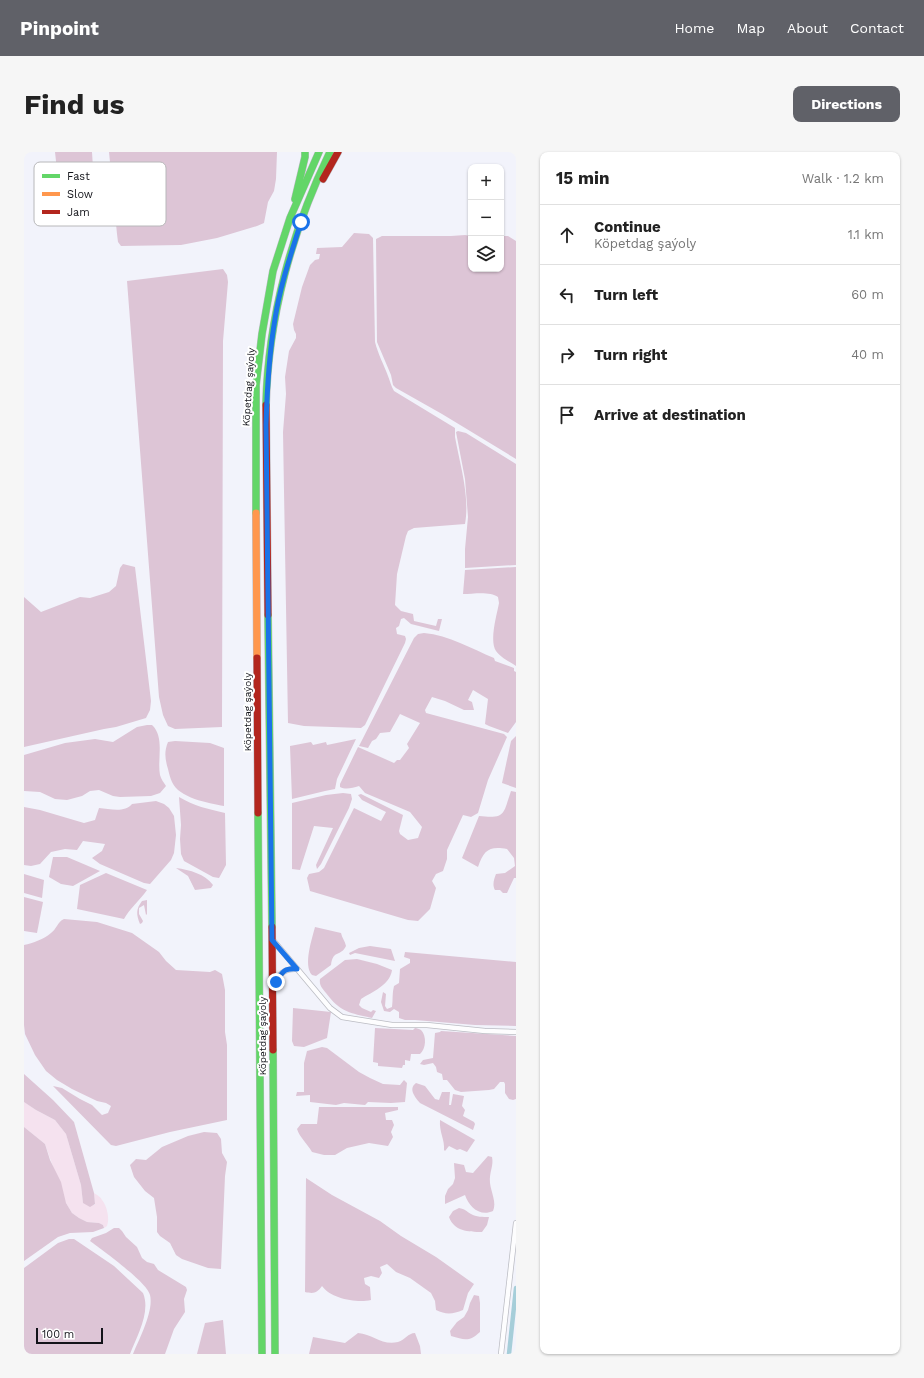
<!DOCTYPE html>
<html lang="en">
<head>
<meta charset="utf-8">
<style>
  :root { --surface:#fff; --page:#f6f6f6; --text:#222; --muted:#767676; --line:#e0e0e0; --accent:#606168 }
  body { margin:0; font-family:"Work Sans",sans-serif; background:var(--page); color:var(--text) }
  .controls { position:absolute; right:12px; top:12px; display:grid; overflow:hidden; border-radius:8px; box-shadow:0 1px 3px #0004 }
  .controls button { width:36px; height:36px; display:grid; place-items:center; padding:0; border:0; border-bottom:1px solid var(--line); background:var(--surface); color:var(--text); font:20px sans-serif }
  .scale { position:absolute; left:12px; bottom:10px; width:67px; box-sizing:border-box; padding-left:4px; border:2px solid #121319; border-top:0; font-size:11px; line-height:14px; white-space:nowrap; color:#121319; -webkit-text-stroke:3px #fff; paint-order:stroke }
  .stop { position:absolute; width:12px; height:12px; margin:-9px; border:3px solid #1a73e8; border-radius:50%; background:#fff }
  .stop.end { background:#1a73e8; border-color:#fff; box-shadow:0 1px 4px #0008 }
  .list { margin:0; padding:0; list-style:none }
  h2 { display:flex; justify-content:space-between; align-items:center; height:52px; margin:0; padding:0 16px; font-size:17px }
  h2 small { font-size:13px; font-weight:400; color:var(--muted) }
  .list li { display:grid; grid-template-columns:26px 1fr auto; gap:12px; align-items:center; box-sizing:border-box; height:60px; padding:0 16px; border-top:1px solid var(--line) }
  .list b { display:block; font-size:15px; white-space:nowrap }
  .list p { margin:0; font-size:13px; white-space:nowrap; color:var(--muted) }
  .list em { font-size:13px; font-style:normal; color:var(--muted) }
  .icon { flex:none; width:22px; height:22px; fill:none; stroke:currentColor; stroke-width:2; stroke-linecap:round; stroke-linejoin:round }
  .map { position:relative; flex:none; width:492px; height:1202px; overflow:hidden; border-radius:8px }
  header { display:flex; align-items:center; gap:24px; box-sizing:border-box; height:56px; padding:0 20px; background:var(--accent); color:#fff }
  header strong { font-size:19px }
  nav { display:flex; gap:22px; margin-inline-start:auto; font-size:14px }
  .intro { display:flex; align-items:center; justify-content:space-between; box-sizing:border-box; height:96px; padding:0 24px }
  h1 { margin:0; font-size:28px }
  .button { padding:10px 18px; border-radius:8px; background:var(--accent); color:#fff; font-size:14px; font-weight:700 }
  main { display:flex; gap:24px; padding:0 24px }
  aside { flex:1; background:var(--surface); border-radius:8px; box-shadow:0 1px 3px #0004 }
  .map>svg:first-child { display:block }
  .green { fill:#f5e2ef }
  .forest { fill:#ddc5d6 }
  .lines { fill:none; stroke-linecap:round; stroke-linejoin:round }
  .stream { stroke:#a6ced9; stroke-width:1.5 }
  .canal { stroke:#a6ced9; stroke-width:4.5 }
  .street-casing { stroke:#bbbcc3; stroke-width:6 }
  .fast-casing { stroke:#bbbcc3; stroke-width:8 }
  .slow-casing { stroke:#bbbcc3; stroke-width:8 }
  .jam-casing { stroke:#bbbcc3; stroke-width:8 }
  .street { stroke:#fdfdfe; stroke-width:4.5 }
  .fast { stroke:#63d668; stroke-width:7 }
  .slow { stroke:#ff974d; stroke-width:7 }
  .jam { stroke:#b3261e; stroke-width:7 }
  .route { stroke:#1a73e8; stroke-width:5 }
  .labels { text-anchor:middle; stroke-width:4; stroke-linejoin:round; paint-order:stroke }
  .street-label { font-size:10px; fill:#121319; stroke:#fff }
  .key { fill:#fff; stroke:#b8b8ba; stroke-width:1 }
  .key-label { font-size:11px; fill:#121319 }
</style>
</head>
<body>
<header>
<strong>Pinpoint</strong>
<nav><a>Home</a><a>Map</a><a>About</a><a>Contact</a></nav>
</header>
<div class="intro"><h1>Find us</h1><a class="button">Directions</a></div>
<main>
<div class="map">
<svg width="492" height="1202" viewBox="0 0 492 1202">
  <rect width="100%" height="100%" fill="#f2f3fb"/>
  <path class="green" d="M0 950 12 958 31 968 42 982 57 1033 59 1051 71 1053 70 1041C73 1043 77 1045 78 1048 83 1054 86 1067 83 1074L80 1076 79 1073 75 1071 63 1070 55 1066 48 1061 42 1051 21 992 0 975Z"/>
  <g class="forest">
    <path d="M31 0H68L69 16 65 25 40 34 41 45 36 46Z"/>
    <path d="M85 0H253L252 27 250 39 244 50 240 71 233 74 193 86 157 93 97 94 94 90 93 82Z"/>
    <path d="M330 81 345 82 349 86 351 190C354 202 360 213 364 224 366 229 367 234 370 239L431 276V285C436 313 446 344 441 372L390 376 384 379 382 384 373 422 371 453 377 459 389 462 390 469 412 474 414 467H418L415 479 387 472 380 466 377 467 375 474 372 476 373 482 381 484 382 487 381 491 341 573 337 576 280 574 264 571 259 280 262 242 261 225 265 199 272 186V182L270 178 269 172 278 135 286 113 291 108 295 107 296 102H292L293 96 318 95Z"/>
    <path d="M441 83 447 84V117H477V84H484L492 89V307L418 262 372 236 369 233 367 223 353 190 352 87 358 84H427Z"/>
    <path d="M199 117 203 123 204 130 199 189 198 575 151 577 144 574 139 563 135 545 103 129Z"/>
    <path d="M434 279 442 281 492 312V413L441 416V397L444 365 441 327 432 280Z"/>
    <path d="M99 412 111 415 127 549 126 558 122 566 92 575 80 577 0 595V445L17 460 56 445 66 446 85 440 92 434 96 416Z"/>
    <path d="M492 415V514C486 510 476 505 472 499 465 489 473 462 475 451L474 445C466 439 449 442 439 442L441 418Z"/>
    <path d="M400 481C425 483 448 497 470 506L471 509 490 516V519L492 520V570L484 581 465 574 461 572 464 547 449 538 444 548 448 550 450 558H440L421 549 408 545 401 558 402 561 480 582 483 585 464 628 454 661 447 665 439 663 423 698V707L419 719 412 722 408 729 412 736 406 757 394 769 384 768 286 739 283 726 285 722 295 720 300 716 330 656 357 669 362 660 338 648 334 643 337 642 379 663 375 679 376 682 384 688 394 686 398 675 386 660 341 641 335 634C328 636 322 638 316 635V632L334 595 370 611 373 608H376L385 596 383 592 396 571 376 562 366 580 356 581 352 587 348 589 344 596 335 594 390 486 394 482Z"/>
    <path d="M123 573H128C141 585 133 607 136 623 137 627 140 631 142 634L136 641 127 644 96 645 89 644 75 638 66 639 58 644 43 648 31 647 16 640 0 639V603L41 591 71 587 89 590 113 575Z"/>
    <path d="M492 584V636L478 631 487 589Z"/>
    <path d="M332 587 313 627 311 637 301 639 268 647 266 594 287 590 289 593 302 590 303 593Z"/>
    <path d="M151 589 186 591 200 596V654C184 651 155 646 148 630 146 626 145 621 144 617 141 607 140 600 144 590Z"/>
    <path d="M487 639 492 640V726H490L483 741H479L476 738H471C468 733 470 727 472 722L481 721 491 714 490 706 483 697C465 694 460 698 454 715L438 706 455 664C482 667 479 662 487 639Z"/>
    <path d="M319 641 327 642 328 647 325 656 297 712 293 717 292 713 309 676 290 674 276 718 268 717V651L302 643Z"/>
    <path d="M155 645C170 654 184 657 201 661L202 713 195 726 189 725 160 709 157 702 156 687 157 673Z"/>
    <path d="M132 649 140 652 145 656 150 664 152 683 150 701 147 708 126 732 120 731 76 712 68 706 78 699 81 692 59 689 53 698 41 697 27 700 16 712 7 714 0 713V655L16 658 60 671 71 668 75 656C86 657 101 661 108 652Z"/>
    <path d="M29 705H43L76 719 49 734 37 732 25 725Z"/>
    <path d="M152 716C166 718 181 722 189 733L187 736 171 738 164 724Z"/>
    <path d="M82 721 123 738C116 748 106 756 100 767L53 757 56 733Z"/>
    <path d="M0 722 20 728 18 746 0 741Z"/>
    <path d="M0 745 19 750 13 781 0 779Z"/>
    <path d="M123 748V762L122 763 120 753 115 756V762L119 769 118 771 116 772C112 762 112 757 118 749Z"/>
    <path d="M40 767 73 770 108 781 135 800 142 809 152 818 186 820 191 818 198 822 201 838V880L203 893V968L146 980 92 994 87 993 29 934 38 936 56 947 68 953 78 963 84 961 87 954 82 951 73 949 48 937 33 928 22 919 11 903 1 882 0 873V793C9 791 20 787 27 781 33 777 33 770 40 767Z"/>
    <path d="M291 775 317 781C318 786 321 789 322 794 317 805 309 797 307 813L292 824 288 823C279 813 288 787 291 775Z"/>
    <path d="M346 794 367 797 371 809 331 801 326 803 325 801 335 796Z"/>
    <path d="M381 800 492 810V874L451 873 391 868H381L375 866V860L370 857 366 860 360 859 357 850 359 840 362 842 361 854 363 857 368 855C369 848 368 841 370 834L375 831 376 817 386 811V807L380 805Z"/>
    <path d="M333 807 353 812 368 818C366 833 348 840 337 847L335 853 338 856 347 860 349 858 352 859 348 866C326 861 316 860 302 841 298 836 295 833 296 827L321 808Z"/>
    <path d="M269 856 307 860 303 886 280 895 270 894 268 889Z"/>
    <path d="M351 876 389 878 391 876C393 876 395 877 397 878 403 884 402 897 396 902H387L386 909 381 908V913H379L378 916 354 914V911L349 910Z"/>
    <path d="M417 879 492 884V947L489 948 485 947 481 941V932L480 930H476L470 937 465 938 437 940 431 938 423 928H419L418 922 413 920 412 915 409 911 400 913 396 912 399 908 409 906 411 881 416 880Z"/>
    <path d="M298 895 303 896 335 920 346 926 359 932 376 933 380 928 383 931 381 950 367 951 344 950 341 953 320 951 312 953 286 950V943L272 944 273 940H280V911L283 899Z"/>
    <path d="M0 922 29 948 50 970 70 1041 71 1052 66 1055 59 1051 57 1033 42 982 31 968 12 958 0 950Z"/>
    <path d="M392 931 401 934 411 947 415 948 418 940H426L425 953H427L429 942 440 944 438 954 441 958 439 964 450 970 451 972 449 978 396 951C391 945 384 937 392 931Z"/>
    <path d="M295 955H374V958L361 961 362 968H368L370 973 367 980 369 985 364 994 345 991 323 996 311 1003H300L288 1000C283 991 276 986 273 977L277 972H293Z"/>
    <path d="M416 968 451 988 443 1000 436 997 433 998 425 994 421 999 420 998C421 988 415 980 416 968Z"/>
    <path d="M0 975 21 992 26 1008 37 1030 42 1051 48 1061 55 1066 63 1070 75 1071 79 1073 80 1076 69 1080 46 1081 34 1085 0 1109Z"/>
    <path d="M180 980 193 981 197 987 198 1001 203 1010 201 1024 197 1117 184 1116 158 1107 152 1103 146 1091 136 1084 133 1080V1065L130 1046 121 1039 110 1025 106 1013 112 1007 122 1008 138 995 164 984Z"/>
    <path d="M464 1004 468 1005C470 1014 465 1020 466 1031 467 1040 473 1051 469 1059 456 1065 445 1055 441 1043L421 1052V1044L424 1037 429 1032 431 1026 430 1011 440 1013 442 1020 449 1021Z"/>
    <path d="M282 1026 308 1043 356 1069 377 1084 412 1105 450 1132 444 1141 439 1158C429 1162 422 1163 412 1158L411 1149 407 1141 386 1126 372 1120 363 1112 356 1115 358 1121 355 1126 347 1124 340 1126 341 1132 346 1135 347 1148C333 1151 307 1147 298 1134 293 1141 290 1142 281 1140Z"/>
    <path d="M435 1056C441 1057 442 1059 447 1062 452 1065 459 1065 465 1065L463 1073 458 1080C444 1080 430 1079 425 1065L429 1059Z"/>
    <path d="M90 1076H95L98 1079 102 1085 113 1095 118 1106 123 1110 130 1112 134 1118 162 1135 163 1138 160 1147 161 1160 150 1177 141 1202H109C115 1187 130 1159 126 1143 123 1130 78 1098 66 1089L68 1086 82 1081Z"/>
    <path d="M45 1087H50L90 1114 119 1141C127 1160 113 1184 106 1202H0V1116L34 1091Z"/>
    <path d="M450 1143 455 1144 456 1151V1180C445 1190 441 1188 427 1184L426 1179 433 1170 440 1165 444 1158 446 1151Z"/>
    <path d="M199 1168 202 1202H173L181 1171Z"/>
    <path d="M334 1181C349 1182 358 1194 374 1190 381 1188 384 1181 391 1181L396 1194 397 1202H285L289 1185 321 1191Z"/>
  </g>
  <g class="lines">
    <path class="stream" d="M491 1145H492"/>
    <path class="canal" d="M485 1202 492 1136"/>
    <g class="street-casing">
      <g id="street">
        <path d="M248 787 306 856 318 865 368 873H403L461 879 492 880"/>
        <path d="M251 835C254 822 260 816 273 817"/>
        <path d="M477 1202 492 1071"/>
      </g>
    </g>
    <g class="fast-casing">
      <g id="fast">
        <path d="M271 47 281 5V0"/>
        <path d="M242 253C244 166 268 78 306 0"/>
        <path d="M232 361V233L238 182 249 119 266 66 295 0"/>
        <path d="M244 463 248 775"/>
        <path d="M234 661 238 1202"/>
        <path d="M249 898 251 1202"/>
      </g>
    </g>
    <g class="slow-casing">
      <path id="slow" d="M232 361 233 506"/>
    </g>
    <g class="jam-casing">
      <g id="jam">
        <path d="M299 27 314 0"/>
        <path d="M242 253 244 463"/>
        <path d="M233 506 234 661"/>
        <path d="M248 775 249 898"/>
      </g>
    </g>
    <use href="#street" class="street"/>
    <use href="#fast" class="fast"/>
    <use href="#slow" class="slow"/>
    <use href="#jam" class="jam"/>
  </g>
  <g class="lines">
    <path class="route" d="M252 830C258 820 260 816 273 817L248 788 242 273C243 238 245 202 251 167 256 134 267 102 277 70"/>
  </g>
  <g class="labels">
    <g class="street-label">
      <text transform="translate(224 235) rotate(-86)" y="4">Köpetdag şaýoly</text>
      <text transform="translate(223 560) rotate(-90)" y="4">Köpetdag şaýoly</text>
      <text transform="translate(238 884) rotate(-90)" y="4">Köpetdag şaýoly</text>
    </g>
  </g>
  <rect x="10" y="10" width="132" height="64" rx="6" class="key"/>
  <rect x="18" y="22" width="18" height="4" fill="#63d668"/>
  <rect x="18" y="40" width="18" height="4" fill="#ff974d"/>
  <rect x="18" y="58" width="18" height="4" fill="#b3261e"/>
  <g class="key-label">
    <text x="43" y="28">Fast</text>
    <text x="43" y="46">Slow</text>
    <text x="43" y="64">Jam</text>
  </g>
</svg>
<div class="controls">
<button>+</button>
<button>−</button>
<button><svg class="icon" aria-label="layers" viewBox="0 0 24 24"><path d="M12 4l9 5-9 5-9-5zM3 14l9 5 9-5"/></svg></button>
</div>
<div class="scale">100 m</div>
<div class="stop" style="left:277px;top:70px"></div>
<div class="stop end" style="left:252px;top:830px"></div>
</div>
<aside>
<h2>15 min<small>Walk · 1.2 km</small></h2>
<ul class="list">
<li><svg class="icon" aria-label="ahead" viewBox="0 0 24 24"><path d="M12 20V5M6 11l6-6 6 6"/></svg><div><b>Continue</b><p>Köpetdag şaýoly</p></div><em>1.1 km</em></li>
<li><svg class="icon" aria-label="left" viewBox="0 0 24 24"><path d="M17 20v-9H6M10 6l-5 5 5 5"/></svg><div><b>Turn left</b></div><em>60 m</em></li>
<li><svg class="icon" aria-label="right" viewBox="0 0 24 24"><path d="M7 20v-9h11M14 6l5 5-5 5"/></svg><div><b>Turn right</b></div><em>40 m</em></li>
<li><svg class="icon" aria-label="arrive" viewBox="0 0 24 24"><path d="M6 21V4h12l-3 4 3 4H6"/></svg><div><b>Arrive at destination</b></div></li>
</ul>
</aside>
</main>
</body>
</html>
